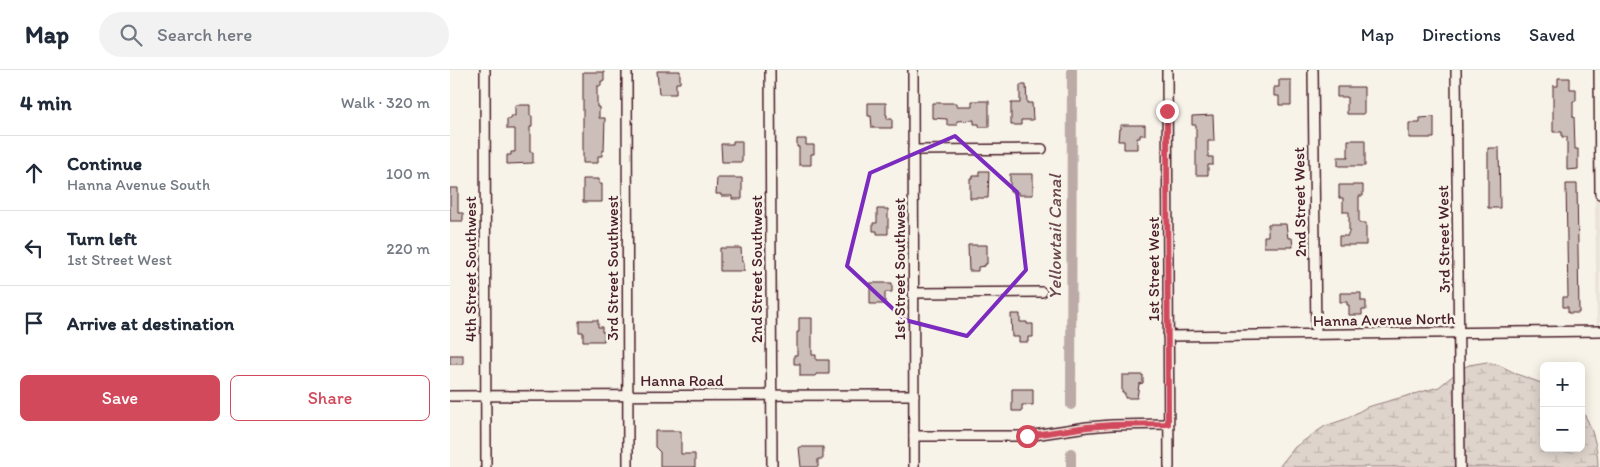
<!DOCTYPE html>
<html lang="en">
<head>
<meta charset="utf-8">
<style>
  :root { --surface:#fff; --page:#f2f2f3; --text:#1f2937; --muted:#747a83; --line:#e0e1e3; --accent:#d1495b }
  body { margin:0; font-family:Itim,sans-serif; background:var(--page); color:var(--text) }
  .controls { position:absolute; right:15px; bottom:15px; display:grid; overflow:hidden; border-radius:8px; box-shadow:0 2px 12px #0003 }
  .controls button { width:45px; height:45px; display:grid; place-items:center; padding:0; border:0; border-bottom:1px solid var(--line); background:var(--surface); color:var(--text); font:25px sans-serif }
  .stop { position:absolute; width:15px; height:15px; margin:-11px; border:4px solid #d1495b; border-radius:50%; background:#fff }
  .stop.end { background:#d1495b; border-color:#fff; box-shadow:0 1px 5px #0008 }
  .list { margin:0; padding:0; list-style:none }
  h2 { display:flex; justify-content:space-between; align-items:center; height:65px; margin:0; padding:0 20px; font-size:21px }
  h2 small { font-size:16px; font-weight:400; color:var(--muted) }
  .list li { display:grid; grid-template-columns:32px 1fr auto; gap:15px; align-items:center; box-sizing:border-box; height:75px; padding:0 20px; border-top:1px solid var(--line) }
  .list b { display:block; font-size:19px; white-space:nowrap }
  .list p { margin:0; font-size:16px; white-space:nowrap; color:var(--muted) }
  .list em { font-size:16px; font-style:normal; color:var(--muted) }
  .actions { display:flex; gap:10px; padding:15px 20px }
  .actions a { flex:1; padding:11px 0; border:1px solid var(--accent); border-radius:8px; text-align:center; font-size:18px; color:var(--accent) }
  .actions .main { background:var(--accent); color:#fff }
  .icon { flex:none; width:28px; height:28px; fill:none; stroke:currentColor; stroke-width:2; stroke-linecap:round; stroke-linejoin:round }
  .map { position:relative; flex:none; width:1150px; height:397px; overflow:hidden }
  header { display:flex; align-items:center; gap:30px; box-sizing:border-box; height:70px; padding:0 25px; background:var(--surface); border-bottom:1px solid var(--line) }
  header strong { font-size:24px }
  nav { display:flex; gap:28px; margin-inline-start:auto; font-size:18px }
  .search { width:350px; height:45px; background:var(--page); display:flex; align-items:center; gap:12px; box-sizing:border-box; padding:0 18px; border-radius:28px; color:var(--muted); font-size:19px }
  main { display:flex }
  aside { flex:1; background:var(--surface) }
  .map>svg:first-child { display:block }
  .built { fill:#eae3da }
  .wetland { fill:url(#wetland-marsh); stroke:#947a7c }
  .lines { fill:none; stroke-linecap:round; stroke-linejoin:round }
  .canal { stroke:#bcaaa7; stroke-width:10 }
  .building { fill:#ccbfb9; stroke:#4a1f2b }
  .street-casing { stroke:#4a1f2b; stroke-width:12 }
  .street { stroke:#f7f3e8; stroke-width:9 }
  .route { stroke:#d1495b; stroke-width:6 }
  .marked { fill:none; stroke:#7b2cbf; stroke-width:4; stroke-linejoin:round }
  .labels { text-anchor:middle; stroke-width:5; stroke-linejoin:round; paint-order:stroke }
  .street-label { font-size:16px; fill:#4a1f2b; stroke:#f7f3e8 }
  .water-label { font-size:18px; font-style:italic; fill:#6c4950; stroke:#f7f3e8 }
</style>
</head>
<body>
<header>
<strong>Map</strong>
<div class="search"><svg class="icon" aria-label="search" viewBox="0 0 24 24"><circle cx="10" cy="10" r="6"/><path d="M15 15l6 6"/></svg>Search here</div>
<nav><a>Map</a><a>Directions</a><a>Saved</a></nav>
</header>
<main>
<aside>
<h2>4 min<small>Walk · 320 m</small></h2>
<ul class="list">
<li><svg class="icon" aria-label="ahead" viewBox="0 0 24 24"><path d="M12 20V5M6 11l6-6 6 6"/></svg><div><b>Continue</b><p>Hanna Avenue South</p></div><em>100 m</em></li>
<li><svg class="icon" aria-label="left" viewBox="0 0 24 24"><path d="M17 20v-9H6M10 6l-5 5 5 5"/></svg><div><b>Turn left</b><p>1st Street West</p></div><em>220 m</em></li>
<li><svg class="icon" aria-label="arrive" viewBox="0 0 24 24"><path d="M6 21V4h12l-3 4 3 4H6"/></svg><div><b>Arrive at destination</b></div></li>
</ul>
<div class="actions"><a class="main">Save</a><a>Share</a></div>
</aside>
<div class="map">
<svg width="1150" height="397" viewBox="0 0 1150 397">
  <defs>
    <pattern id="wetland-marsh" width="20" height="14" patternUnits="userSpaceOnUse" patternTransform="scale(1.25)"><rect width="20" height="14" fill="#ded4cc"/><path d="M1 5h8M5 5V1M11 12h8M15 12V8" fill="none" stroke="#c0b6af"/></pattern>
  </defs>
  <rect width="100%" height="100%" fill="#f7f3e8"/>
  <filter id="ink" filterUnits="userSpaceOnUse"><feTurbulence type="fractalNoise" baseFrequency=".02" numOctaves="2"/><feDisplacementMap in="SourceGraphic" scale="10" xChannelSelector="R" yChannelSelector="G"/><feConvolveMatrix kernelMatrix="1 2 1 2 8 2 1 2 1" color-interpolation-filters="sRGB"/></filter>
  <g filter="url(#ink)">
    <path class="built" d="M1143 0H1150V266H1147Z"/>
    <path class="wetland" d="M1037 292 1049 295 1069 305 1094 314V378H1131V339C1142 355 1148 378 1148 397H829L845 377 875 356 896 349 917 337 989 317 1011 299 1019 295Z"/>
    <g class="lines">
      <g class="canal">
        <path d="M621 335 622 0"/>
        <path d="M621 383V397"/>
      </g>
    </g>
    <g class="building">
      <path d="M207 1H230V13H226V24H209Z"/>
      <path d="M133 2H154V11H151V16H147V37H149V48H155L154 81H152V86H148V93H133Z"/>
      <path d="M1108 8H1120V19H1126V31H1123V47H1124L1125 79H1128V99L1117 100V67H1112V62H1103V16H1108Z"/>
      <path d="M829 10H841V35H829V26H824V17H829Z"/>
      <path d="M570 15H576L577 33H582L583 50H571V55H561V33H570Z"/>
      <path d="M887 17H914V44H897V27H887Z"/>
      <path d="M522 31H539V57H529V54H524V50L507 51V55H497V49L482 48V33H507V36H522Z"/>
      <path d="M418 33H436V45H437V49H442V58H422L421 46H418Z"/>
      <path d="M65 35H80V46H82V57H80V82H83V93L57 94V85H61V82H65V59H57V49H61V46H65Z"/>
      <path d="M763 45 764 71H758V87H763V95H758V105H746V55H742V46Z"/>
      <path d="M984 47V68H959V53H970V48Z"/>
      <path d="M670 55H695V65H690V68H687V79H674V71H668L669 59H670Z"/>
      <path d="M347 69H356V75H364V84H361V95H349V77H347Z"/>
      <path d="M898 70H915V96H888V87H898Z"/>
      <path d="M283 71H292V92H272L271 74H283Z"/>
      <path d="M1038 78H1049L1050 138H1038Z"/>
      <path d="M529 101H539L538 128H520V108H522V106H529Z"/>
      <path d="M560 104H583V125H568V122H560Z"/>
      <path d="M267 108H292V129H282V126H271V124H266Z"/>
      <path d="M133 109H149V114H152V132H133Z"/>
      <path d="M1116 114H1127L1129 243H1118V237H1113V227H1118Z"/>
      <path d="M889 115H913V126H909V153H916V175H889V166H898V163H899V142H893V128H889Z"/>
      <path d="M0 118H8V143H13V151H0Z"/>
      <path d="M427 139H438V164H427V161H423V153H427Z"/>
      <path d="M818 154H836L838 168H842L843 177H814V166H818Z"/>
      <path d="M518 175H537V194H535V196L528 197V201H519Z"/>
      <path d="M270 178H291L292 192H294V201H270Z"/>
      <path d="M420 213H442V222H435V234H420Z"/>
      <path d="M890 223H911V231H916V240H912V245H899V235H897V232H890Z"/>
      <path d="M561 244H570V252H577V254H583V267H578V272H569V267H562Z"/>
      <path d="M349 248H362V285H366V290H379V304H366V306H350V294H344V285H347V262H349Z"/>
      <path d="M129 250H148V257H152V262H154V271H133V262H129Z"/>
      <rect x="0" y="285" width="13" height="9"/>
      <path d="M672 305H693V313L689 314 687 328H675V323H672Z"/>
      <path d="M562 319H583V335H572V341H562Z"/>
      <path d="M205 361H231V384H245V397H210V382L205 377Z"/>
      <path d="M349 377H373V389H368V397H351Z"/>
    </g>
    <g class="lines">
      <g class="street-casing">
        <g id="street">
          <path d="M35 0 36 397"/>
          <path d="M177 0 178 397"/>
          <path d="M320 0 322 397"/>
          <path d="M463 0 464 397"/>
          <path d="M717 0 719 397"/>
          <path d="M863 0 866 264"/>
          <path d="M1006 0 1010 397"/>
          <path d="M1149 0 1150 124"/>
          <path d="M463 80 592 79"/>
          <path d="M464 223 592 222"/>
          <path d="M718 266 1150 261"/>
          <path d="M0 326 464 325"/>
          <path d="M464 366H577L637 357 662 355 718 354"/>
        </g>
      </g>
      <use href="#street" class="street"/>
    </g>
  </g>
  <g class="lines" filter="url(#ink)">
    <path class="route" d="M577 366 637 357 662 355 718 354 717 41"/>
  </g>
  <path class="marked" d="M505 66 567 122 576 200 517 266 455 250 397 196 420 103Z"/>
  <g class="labels">
    <g class="street-label">
      <text transform="translate(849 132) rotate(-91)" y="6">2nd Street West</text>
      <text transform="translate(993 169) rotate(-91)" y="6">3rd Street West</text>
      <text transform="translate(162 198) rotate(-90)" y="6">3rd Street Southwest</text>
      <text transform="translate(20 199) rotate(-90)" y="6">4th Street Southwest</text>
      <text transform="translate(306 199) rotate(-90)" y="6">2nd Street Southwest</text>
      <text transform="translate(449 199) rotate(-90)" y="6">1st Street Southwest</text>
      <text transform="translate(703 199) rotate(-90)" y="6">1st Street West</text>
      <text transform="translate(934 249) rotate(-1)" y="6">Hanna Avenue North</text>
      <text x="232" y="316">Hanna Road</text>
    </g>
    <g class="water-label">
      <text transform="translate(605 167) rotate(-90)" y="6">Yellowtail Canal</text>
    </g>
  </g>
</svg>
<div class="controls">
<button>+</button>
<button>−</button>
</div>
<div class="stop" style="left:577px;top:366px"></div>
<div class="stop end" style="left:717px;top:41px"></div>
</div>
</main>
</body>
</html>
